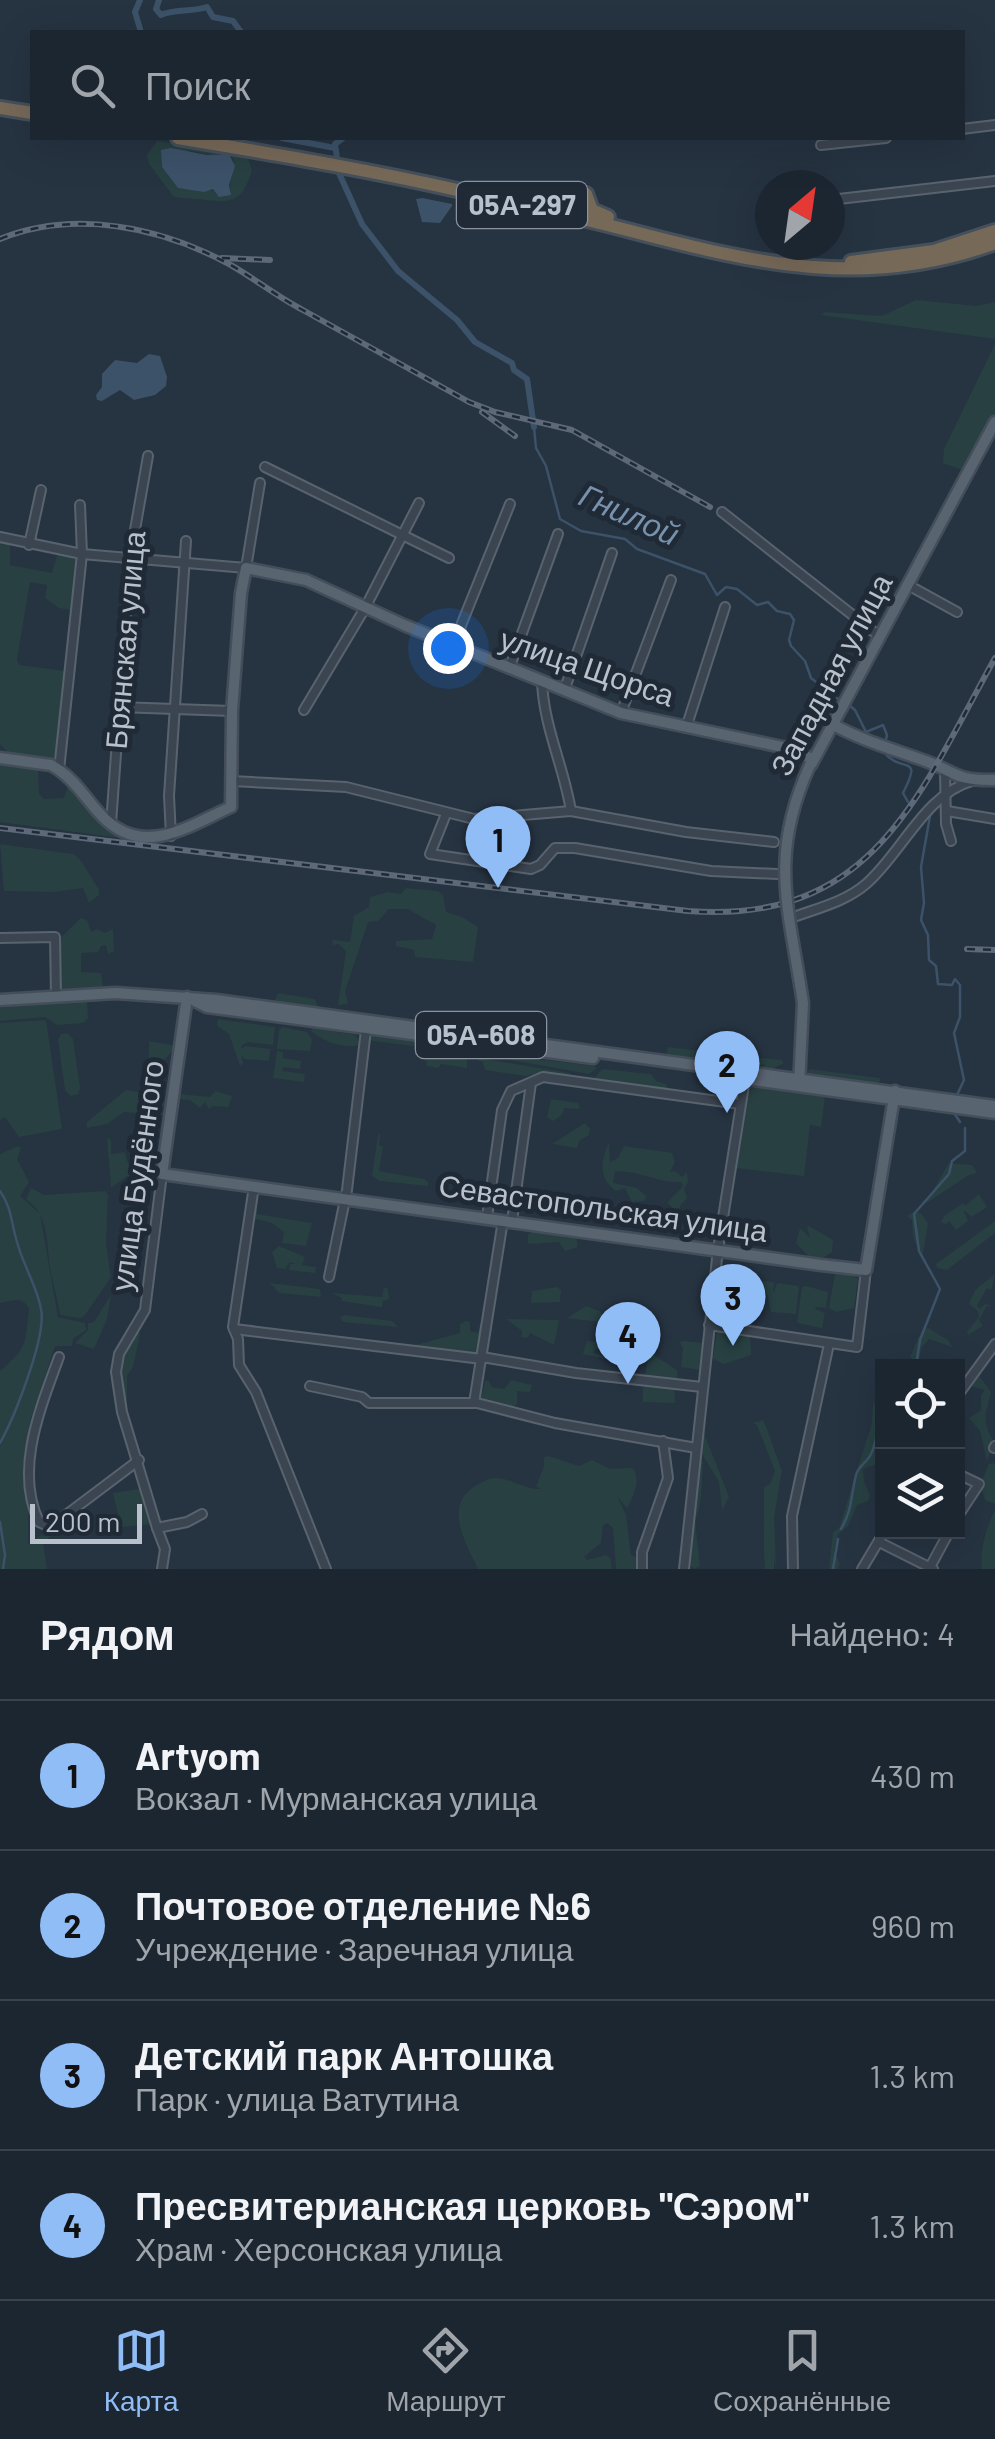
<!DOCTYPE html>
<html lang="ru">
<head>
<meta charset="utf-8">
<style>
  :root { --surface:#1c2631; --page:#252e39; --text:#f1f3f6; --muted:#a0a5ab; --line:#3a434d; --accent:#91bdf7 }
  body { margin:0; font-family:Barlow,sans-serif; background:var(--page); color:var(--text) }
  .controls { position:absolute; right:30px; bottom:30px; display:grid; overflow:hidden; border-radius:0px; box-shadow:0 10px 40px #0002 }
  .controls button { width:90px; height:90px; display:grid; place-items:center; padding:0; border:0; border-bottom:2px solid var(--line); background:var(--surface); color:var(--text); font:50px sans-serif }
  .compass { position:absolute; left:755px; top:170px; width:90px; height:90px; border-radius:50%; background:var(--surface); box-shadow:0 10px 40px #0002; rotate:29deg }
  .scale { position:absolute; left:30px; bottom:25px; width:112px; box-sizing:border-box; padding-left:10px; border:5px solid #b8c0cb; border-top:0; font-size:28px; line-height:35px; white-space:nowrap; color:#b8c0cb; -webkit-text-stroke:8px #1f2a36; paint-order:stroke }
  .you { position:absolute; left:448px; top:648px; width:35px; height:35px; margin:-25px; border:8px solid #fff; border-radius:50%; background:#1a73e8; box-shadow:0 0 0 15px #1a73e833 }
  .badge { display:grid; place-items:center; width:65px; height:65px; border-radius:50%; background:var(--accent); color:#111; font-size:32px; font-weight:700 }
  .pin { position:absolute; translate:-50% -82px; filter:drop-shadow(0 2px 5px #0008) }
  .pin::after { content:''; position:absolute; top:52px; width:35px; height:30px; background:inherit; clip-path:polygon(0 0,100% 0,50% 100%) }
  .list { margin:0; padding:0; list-style:none }
  h2 { display:flex; justify-content:space-between; align-items:center; height:130px; margin:0; padding:0 40px; font-size:42px }
  h2 small { font-size:32px; font-weight:400; color:var(--muted) }
  .list li { display:grid; grid-template-columns:65px 1fr auto; gap:30px; align-items:center; box-sizing:border-box; height:150px; padding:0 40px; border-top:2px solid var(--line) }
  .list b { display:block; font-size:38px; white-space:nowrap }
  .list p { margin:0; font-size:32px; white-space:nowrap; color:var(--muted) }
  .list em { font-size:32px; font-style:normal; color:var(--muted) }
  .icon { flex:none; width:55px; height:55px; fill:none; stroke:currentColor; stroke-width:2; stroke-linecap:round; stroke-linejoin:round }
  .map { position:relative; flex:none; width:995px; height:1569px; overflow:hidden }
  .search { position:absolute; background:var(--surface); box-shadow:0 10px 40px #0002; left:30px; right:30px; top:30px; height:110px; display:flex; align-items:center; gap:25px; box-sizing:border-box; padding:0 35px; border-radius:0px; color:var(--muted); font-size:38px }
  .sheet { height:730px; background:var(--surface) }
  nav { display:flex; justify-content:space-around; align-items:center; box-sizing:border-box; height:140px; border-top:2px solid var(--line); background:var(--surface); font-size:28px; color:var(--muted) }
  nav a { display:grid; justify-items:center; gap:5px }
  nav .on { color:var(--accent) }
  .map>svg:first-child { display:block }
  .green { fill:#284042; fill-rule:evenodd }
  .water { fill:#3c5269 }
  .lines { fill:none; stroke-linecap:round; stroke-linejoin:round }
  .stream { stroke:#3c5269; stroke-width:2.5 }
  .river { stroke:#3c5269; stroke-width:6 }
  .minor-casing { stroke:#59636e; stroke-width:12 }
  .major-casing { stroke:#444e5a; stroke-width:15 }
  .highway-casing { stroke:#45505b; stroke-width:18 }
  .minor { stroke:#3b4551; stroke-width:8 }
  .major { stroke:#596471; stroke-width:10 }
  .highway { stroke:#776958; stroke-width:12 }
  .rail-casing { stroke:#5d6978; stroke-width:6 }
  .rail { stroke:#1f2a36; stroke-width:2.5; stroke-dasharray:8; stroke-linecap:butt }
  .major-bridge-casing { stroke:#444e5a; stroke-width:15; stroke-linecap:butt }
  .major-bridge { stroke:#596471; stroke-width:10 }
  .labels { text-anchor:middle; stroke-width:10; stroke-linejoin:round; paint-order:stroke }
  .shield { fill:#1f2a36; stroke:#8a939e; stroke-width:2.5 }
  .shield-label { font-size:28px; font-weight:bold; fill:#b8c0cb }
  .street-label { font-size:30px; fill:#b8c0cb; stroke:#1f2a36 }
  .water-label { font-size:32px; font-style:italic; fill:#7892ad; stroke:#1f2a36 }
</style>
</head>
<body>
<div class="map">
<svg width="995" height="1569" viewBox="0 0 995 1569">
  <rect width="100%" height="100%" fill="#263341"/>
  <g class="green">
    <path d="M157 141 232 152 247 157 252 170C243 199 235 204 206 200 195 198 184 199 174 197L149 164 147 155ZM190 151 213 155 221 153 233 158C236 170 228 180 231 192L178 188 162 167Z"/>
    <path d="M916 300 976 306 995 302V339L821 315 825 312 882 316Z"/>
    <path d="M995 344V414L963 470 943 463 944 449Z"/>
    <path d="M0 540 10 545V565L52 573 58 552 79 556 71 610 59 608 45 598 47 585 30 582 17 660 19 665 66 671 58 755 53 761 10 755 0 744Z"/>
    <path d="M0 762 16 768 32 765 38 769 39 794 44 799 64 798 68 785 72 786 103 824 121 838 0 822Z"/>
    <path d="M0 844 73 854C84 860 90 878 99 889V895L89 903 83 888 54 892 4 891Z"/>
    <path d="M406 888 438 891 443 895 446 912 462 917 478 927 473 962 415 957 414 950 396 946V941L432 939 436 925 408 909H389L378 921 368 922 345 991 348 1004 338 1005 346 951 339 944 333 945 332 940 350 942 354 916 369 907 370 897 388 892 401 894Z"/>
    <path d="M81 918 87 920 91 932 97 929 105 933 113 929 114 951 108 954 106 945 101 946 98 952 81 953V972L101 973 103 989 63 991 59 987V939Z"/>
    <path d="M278 993 315 999 319 1009 274 1002Z"/>
    <path d="M81 999 87 1001 88 1018 83 1023 57 1025 45 1017 0 1021V1008Z"/>
    <path d="M218 1019 275 1027 273 1045 248 1042 241 1046 242 1049 245 1046 270 1049 269 1061 245 1059 241 1055 243 1063 240 1066 229 1034 217 1026Z"/>
    <path d="M46 1020 62 1129 19 1137 5 1117 0 1120V1023Z"/>
    <path d="M283 1027 307 1032 312 1039 310 1051 277 1049 279 1030Z"/>
    <path d="M313 1028 356 1035 360 1045C344 1049 324 1042 311 1031Z"/>
    <path d="M67 1033 73 1039 80 1088 78 1094 71 1096 65 1090 58 1040 61 1034Z"/>
    <path d="M373 1036 450 1047 452 1051 373 1041 369 1039Z"/>
    <path d="M149 1041 177 1046 158 1067 154 1082 148 1080Z"/>
    <path d="M668 1047 717 1053 718 1057 728 1060 731 1055 781 1060 784 1063 772 1069 761 1068 765 1064 755 1067 666 1054Z"/>
    <path d="M277 1051 283 1052V1058L301 1061 300 1069 283 1067 282 1071 305 1074 304 1082 273 1078Z"/>
    <path d="M423 1051 467 1058V1068L441 1064 438 1068 427 1066 426 1061 418 1056Z"/>
    <path d="M496 1054 594 1066 597 1068 589 1074 489 1056Z"/>
    <path d="M479 1058 569 1073 570 1074 567 1077 538 1073 526 1076 485 1070 483 1062 477 1060Z"/>
    <path d="M602 1069 651 1074 656 1081 666 1084 668 1089 593 1080Z"/>
    <path d="M809 1069 880 1078 881 1080 877 1084 814 1076 808 1073Z"/>
    <path d="M750 1086 825 1097 821 1127 810 1125 804 1176 736 1168Z"/>
    <path d="M126 1090 165 1096 163 1115 124 1112 107 1124 87 1128V1122Z"/>
    <path d="M215 1091 232 1096 228 1107 213 1106 209 1109 205 1102 200 1108 190 1100 177 1099 179 1094 210 1097Z"/>
    <path d="M551 1099 578 1103 580 1109 564 1108 562 1115 553 1121 547 1117Z"/>
    <path d="M585 1123 590 1129 589 1135 580 1140 577 1148 552 1144Z"/>
    <path d="M380 1134 379 1145 383 1147 379 1171 424 1179 428 1182V1186L380 1181 372 1176 378 1135Z"/>
    <path d="M107 1137 111 1140V1154L125 1152 127 1161 134 1166 133 1178 127 1176 111 1188Z"/>
    <path d="M609 1143 610 1162 618 1158 624 1146 672 1153 675 1162 670 1172 675 1171 682 1177 687 1172 688 1182 684 1189 687 1198 680 1206 679 1221 672 1220 673 1208 667 1203 683 1186 681 1182C658 1183 637 1170 615 1171L613 1183 637 1188 646 1196 644 1201 632 1202 625 1188 616 1191C599 1179 600 1161 609 1143Z"/>
    <path d="M18 1146 21 1148 17 1159 29 1182 20 1196 40 1214 58 1317 85 1323 86 1330 73 1339 72 1346H56L54 1349 31 1418 23 1465 28 1506V1544L65 1520 70 1522 43 1542 47 1569H0V1371C27 1348 25 1345 29 1309 22 1295 12 1301 0 1303V1154Z"/>
    <path d="M949 1163 972 1165 977 1173 969 1175 925 1204Z"/>
    <path d="M31 1188 44 1195 105 1191 108 1194 106 1243 111 1277 85 1315 80 1318 60 1315C58 1299 52 1283 50 1266 46 1239 49 1216 26 1199Z"/>
    <path d="M979 1194 987 1207 972 1217 963 1210 968 1221 956 1230 949 1221 946 1224 941 1222 944 1216 963 1203 965 1206Z"/>
    <path d="M255 1198 257 1214 312 1223 306 1246 282 1243 284 1232 272 1223 253 1218Z"/>
    <path d="M913 1212 921 1213 928 1223 922 1260 913 1236 912 1220 907 1216Z"/>
    <path d="M995 1221V1233L947 1270 937 1268 936 1264Z"/>
    <path d="M809 1226 833 1240 832 1252 823 1258 808 1256 796 1243 800 1228 810 1238 807 1228Z"/>
    <path d="M534 1231 576 1236 578 1247 565 1251 559 1242 528 1244V1234Z"/>
    <path d="M279 1246 305 1257 302 1265 316 1267 315 1273 289 1270 290 1264H296L290 1262 285 1269 277 1268 272 1252Z"/>
    <path d="M835 1274 853 1275 858 1279 854 1308 836 1312 829 1308Z"/>
    <path d="M995 1274 991 1290 987 1288 977 1306 980 1309 985 1304 991 1306 986 1307 979 1320 983 1326 968 1335 967 1332 979 1317 978 1311 969 1304 975 1290Z"/>
    <path d="M761 1281 774 1282 773 1294 777 1283 799 1286 796 1314 771 1312 768 1296 762 1290Z"/>
    <path d="M270 1283 320 1289 321 1297 279 1293Z"/>
    <path d="M806 1286 828 1292 826 1308 816 1307 815 1309 825 1313 822 1328 797 1323 802 1287Z"/>
    <path d="M384 1287 388 1289 389 1299 383 1301 382 1307 342 1301V1298L332 1293 382 1297Z"/>
    <path d="M557 1287 561 1290 560 1302 531 1303 532 1291Z"/>
    <path d="M111 1295 107 1319 94 1349 75 1343 88 1330V1323L94 1322Z"/>
    <path d="M586 1306 600 1311 608 1323 567 1318Z"/>
    <path d="M344 1315 392 1321 398 1327 343 1322 340 1318Z"/>
    <path d="M506 1319 559 1320 554 1345 530 1333 528 1338 521 1337 522 1331Z"/>
    <path d="M481 1320 484 1321 477 1354 408 1347 460 1333V1324L466 1321 470 1322V1331L478 1333Z"/>
    <path d="M928 1328 948 1340 952 1347 929 1339 922 1347 918 1363 910 1357 921 1332Z"/>
    <path d="M137 1329 140 1334 133 1367 127 1376V1401L121 1400 120 1360Z"/>
    <path d="M717 1331 750 1336 751 1355 724 1364 713 1359Z"/>
    <path d="M608 1332 619 1334 618 1346 594 1344 611 1351 595 1349 593 1353 604 1356 621 1353 618 1369 617 1361 583 1354 587 1341 606 1343 613 1340 614 1335Z"/>
    <path d="M683 1341 704 1343 701 1370 681 1367 683 1349 680 1342Z"/>
    <path d="M649 1352 677 1370 678 1381 645 1378Z"/>
    <path d="M979 1376 991 1392C986 1412 981 1422 994 1442L987 1461 980 1431 969 1418 981 1410V1395L985 1390 970 1386Z"/>
    <path d="M511 1380 532 1385 530 1392 517 1391V1404L512 1409 481 1399 485 1381H489L491 1387 504 1389Z"/>
    <path d="M647 1386 674 1388 675 1403 643 1402V1388Z"/>
    <path d="M881 1399 882 1423 873 1447 879 1455V1463L863 1469 864 1482 870 1495 868 1501 857 1505 848 1526 838 1534 834 1551 840 1564 838 1569H829L833 1532 839 1528 872 1423 873 1404Z"/>
    <path d="M763 1420C771 1437 775 1454 782 1470L774 1518 776 1569 774 1557V1569H765C763 1543 764 1515 764 1487L770 1484 775 1471 757 1425 752 1423Z"/>
    <path d="M702 1428 729 1497 722 1510 719 1482 699 1449Z"/>
    <path d="M698 1455 703 1462C702 1476 702 1510 695 1520L700 1566 694 1569 690 1565V1535Z"/>
    <path d="M549 1456 579 1466 592 1460 610 1469 633 1468C641 1481 634 1496 627 1508L617 1496 626 1515 631 1555 640 1559 641 1569H616L613 1528 607 1523 603 1525 601 1543 584 1557 587 1560 606 1555 611 1559V1569H478C467 1545 444 1509 472 1488 478 1484 487 1479 494 1478 509 1477 524 1490 541 1489L536 1486 544 1467V1457Z"/>
    <path d="M994 1463 995 1465V1504L985 1500 981 1487 985 1483 982 1480 989 1464Z"/>
    <path d="M139 1489 153 1524 121 1527 113 1493Z"/>
    <path d="M995 1509V1569H982C979 1549 987 1527 995 1509Z"/>
  </g>
  <g class="water">
    <path d="M171 148 207 155 229 154 235 166 229 185 231 195 219 197 213 189 204 192 178 188 162 167 161 150Z"/>
    <path d="M422 198 452 204V206L440 223 422 222 416 199Z"/>
    <path d="M149 354 160 356 167 377 166 386 155 395 134 400 120 390 102 401 97 400 96 395 102 387V374L115 360 137 363Z"/>
  </g>
  <g class="lines">
    <g class="stream">
      <path d="M534 427 536 448 546 466 560 519 581 531 625 539 637 549 705 574 717 595 726 587 737 589 757 605 768 602 777 611 790 614 794 620 789 640 791 646 805 661 811 678 842 702"/>
      <path d="M849 705 855 710 866 732 883 725 887 735 885 744"/>
      <path d="M884 752C901 775 924 752 903 793L908 802"/>
      <path d="M930 816 921 867 924 903 921 920 928 935 929 960 936 966 938 984 952 985 955 979 960 985V1017L954 1033 964 1080 957 1095"/>
      <path d="M954 1113 960 1122"/>
      <path d="M0 1191C12 1208 11 1223 17 1242 23 1265 37 1286 41 1309 47 1336 14 1418 0 1443"/>
      <path d="M916 1366 920 1340 940 1289 919 1251 914 1214 949 1174 952 1161 965 1151V1128"/>
      <path d="M0 1522 5 1555 3 1569"/>
      <path d="M841 1529C852 1511 851 1495 856 1475 859 1465 865 1464 870 1456 878 1441 879 1418 882 1401"/>
      <path d="M833 1569 838 1539"/>
    </g>
    <g class="river">
      <path d="M140 0 135 12 141 32"/>
      <path d="M159 0 156 9 161 15C172 9 192 12 207 7L213 17 233 21 241 32"/>
      <path d="M282 138 335 148"/>
      <path d="M343 138 335 144 339 173 362 224 398 271 457 320 475 342 512 363 514 370 527 379 534 427"/>
    </g>
    <g class="minor-casing">
      <g id="minor">
        <path d="M962 129 995 125"/>
        <path d="M821 145 886 138"/>
        <path d="M830 200 995 181"/>
        <path d="M265 467 449 558"/>
        <path d="M722 512 879 636"/>
        <path d="M0 537 82 554 246 568 260 483"/>
        <path d="M29 545 41 490"/>
        <path d="M908 585 957 612"/>
        <path d="M466 651 460 628 510 504"/>
        <path d="M509 669 558 534"/>
        <path d="M542 682C544 728 564 767 571 811"/>
        <path d="M564 691 612 553"/>
        <path d="M118 707 232 711"/>
        <path d="M304 710 365 608 419 503"/>
        <path d="M621 713 671 580"/>
        <path d="M686 728 725 607"/>
        <path d="M59 770 82 554 80 505"/>
        <path d="M945 771 946 824 951 841"/>
        <path d="M232 781 346 787 474 819 571 811 686 832 774 842"/>
        <path d="M947 811 995 819"/>
        <path d="M446 814 430 854 531 869 540 865 555 848H575L711 871 777 874"/>
        <path d="M111 824 130 558 148 456"/>
        <path d="M171 836 169 796 186 541"/>
        <path d="M794 917C818 908 845 902 866 884 901 854 925 794 972 781"/>
        <path d="M0 938 55 937 56 996"/>
        <path d="M254 1186 233 1327 238 1339 239 1365 256 1392 326 1569"/>
        <path d="M487 1217 502 1110 511 1091 543 1077 740 1104"/>
        <path d="M512 1221 531 1083"/>
        <path d="M329 1277 347 1190 366 1030"/>
        <path d="M709 1325 857 1347 866 1270"/>
        <path d="M234 1329 482 1359"/>
        <path d="M59 1357C41 1407 14 1469 39 1522L48 1526 54 1524 139 1460"/>
        <path d="M482 1357 576 1373 702 1387"/>
        <path d="M310 1386 362 1397 369 1403H477L555 1423 696 1448"/>
        <path d="M958 1395 995 1344"/>
        <path d="M474 1403 503 1220"/>
        <path d="M994 1448 995 1446"/>
        <path d="M958 1474 979 1484 958 1516"/>
        <path d="M157 1528 122 1412 116 1372 119 1354 145 1310 162 1174"/>
        <path d="M879 1542 933 1569"/>
        <path d="M162 1569 165 1549 157 1528 187 1522 202 1514"/>
        <path d="M642 1569V1552L668 1478 663 1441"/>
        <path d="M684 1569 718 1249 745 1079"/>
        <path d="M793 1569 792 1516 829 1344"/>
        <path d="M862 1569 884 1532"/>
        <path d="M929 1569 949 1532"/>
      </g>
    </g>
    <g class="major-casing">
      <g id="major">
        <path d="M832 724C861 740 889 748 920 759 956 771 953 781 995 780"/>
        <path d="M0 758 51 765 59 770C77 782 87 801 102 816 143 859 188 826 231 807L232 711 241 593 246 568 306 580 404 625 621 713 787 748 813 759"/>
        <path d="M811 765 995 422"/>
        <path d="M187 997 162 1174 821 1265 866 1270 895 1091"/>
        <path d="M0 1000 116 993 216 1000 995 1106"/>
        <path d="M195 1001 207 1007 593 1058"/>
        <path d="M724 1076 995 1113"/>
        <path d="M799 1086 803 1003"/>
      </g>
    </g>
    <g class="highway-casing">
      <g id="highway">
        <path d="M0 108 32 113"/>
        <path d="M178 138C280 155 382 172 483 196 533 207 582 218 631 231 757 264 868 290 995 243"/>
        <path d="M551 203 570 206 586 194 592 210 608 217"/>
        <path d="M851 262 934 251 995 231"/>
      </g>
    </g>
    <use href="#minor" class="minor"/>
    <use href="#major" class="major"/>
    <use href="#highway" class="highway"/>
    <g class="rail-casing">
      <g id="rail">
        <path d="M0 239C75 209 160 227 229 264 254 278 276 296 301 309 357 340 413 371 469 402L495 412 572 430 710 507"/>
        <path d="M222 258 270 260"/>
        <path d="M482 412 515 436"/>
        <path d="M0 828 688 911C873 925 918 796 995 658"/>
        <path d="M967 949 995 950"/>
      </g>
    </g>
    <use href="#rail" class="rail"/>
    <g class="major-bridge-casing">
      <path id="major-bridge" d="M803 1003C789 908 768 857 810 765"/>
    </g>
    <use href="#major-bridge" class="major-bridge"/>
  </g>
  <g class="labels">
    <g class="shield">
      <rect x="457" y="182" width="130" height="46" rx="8"/>
      <rect x="416" y="1012" width="130" height="46" rx="8"/>
    </g>
    <g class="shield-label">
      <text x="522" y="215">05А-297</text>
      <text x="481" y="1045">05А-608</text>
    </g>
    <g class="street-label">
      <text transform="translate(126 640) rotate(-85)" y="10">Брянская улица</text>
      <text transform="translate(587 668) rotate(19)" y="10">улица Щорса</text>
      <text transform="translate(832 675) rotate(-62)" y="10">Западная улица</text>
      <text transform="translate(138 1176) rotate(-82)" y="10">улица Будённого</text>
      <text transform="translate(603 1209) rotate(8)" y="10">Севастопольская улица</text>
    </g>
    <g class="water-label">
      <text transform="translate(629 515) rotate(24)" y="11">Гнилой</text>
    </g>
  </g>
</svg>
<div class="controls">
<button><svg class="icon" aria-label="locate" viewBox="0 0 24 24"><circle cx="12" cy="12" r="6"/><path d="M12 2v4M12 18v4M2 12h4M18 12h4"/></svg></button>
<button><svg class="icon" aria-label="layers" viewBox="0 0 24 24"><path d="M12 4l9 5-9 5-9-5zM3 14l9 5 9-5"/></svg></button>
</div>
<svg class="compass" viewBox="-18 -18 36 36"><path d="M0-13l5 13h-10z" fill="#e53935"/><path d="M0 13l5-13h-10z" fill="#a0a5ab"/></svg>
<div class="scale">200 m</div>
<div class="you"></div>
<div class="pin badge" style="left:498px;top:888px">1</div>
<div class="pin badge" style="left:727px;top:1113px">2</div>
<div class="pin badge" style="left:733px;top:1346px">3</div>
<div class="pin badge" style="left:628px;top:1384px">4</div>
<div class="search"><svg class="icon" aria-label="search" viewBox="0 0 24 24"><circle cx="10" cy="10" r="6"/><path d="M15 15l6 6"/></svg>Поиск</div>
</div>
<section class="sheet">
<h2>Рядом<small>Найдено: 4</small></h2>
<ul class="list">
<li><span class="badge">1</span><div><b>Artyom</b><p>Вокзал · Мурманская улица</p></div><em>430 m</em></li>
<li><span class="badge">2</span><div><b>Почтовое отделение №6</b><p>Учреждение · Заречная улица</p></div><em>960 m</em></li>
<li><span class="badge">3</span><div><b>Детский парк Антошка</b><p>Парк · улица Ватутина</p></div><em>1.3 km</em></li>
<li><span class="badge">4</span><div><b>Пресвитерианская церковь &quot;Сэром&quot;</b><p>Храм · Херсонская улица</p></div><em>1.3 km</em></li>
</ul>
</section>
<nav>
<a class="on"><svg class="icon" aria-label="map" viewBox="0 0 24 24"><path d="M3 6l6-2 6 2 6-2v14l-6 2-6-2-6 2zM9 4v14M15 6v14"/></svg>Карта</a>
<a><svg class="icon" aria-label="directions" viewBox="0 0 24 24"><path d="M12 3l9 9-9 9-9-9zM9 14v-3h6M13 9l2 2-2 2"/></svg>Маршрут</a>
<a><svg class="icon" aria-label="saved" viewBox="0 0 24 24"><path d="M7 4h10v16l-5-4-5 4z"/></svg>Сохранённые</a>
</nav>
</body>
</html>
